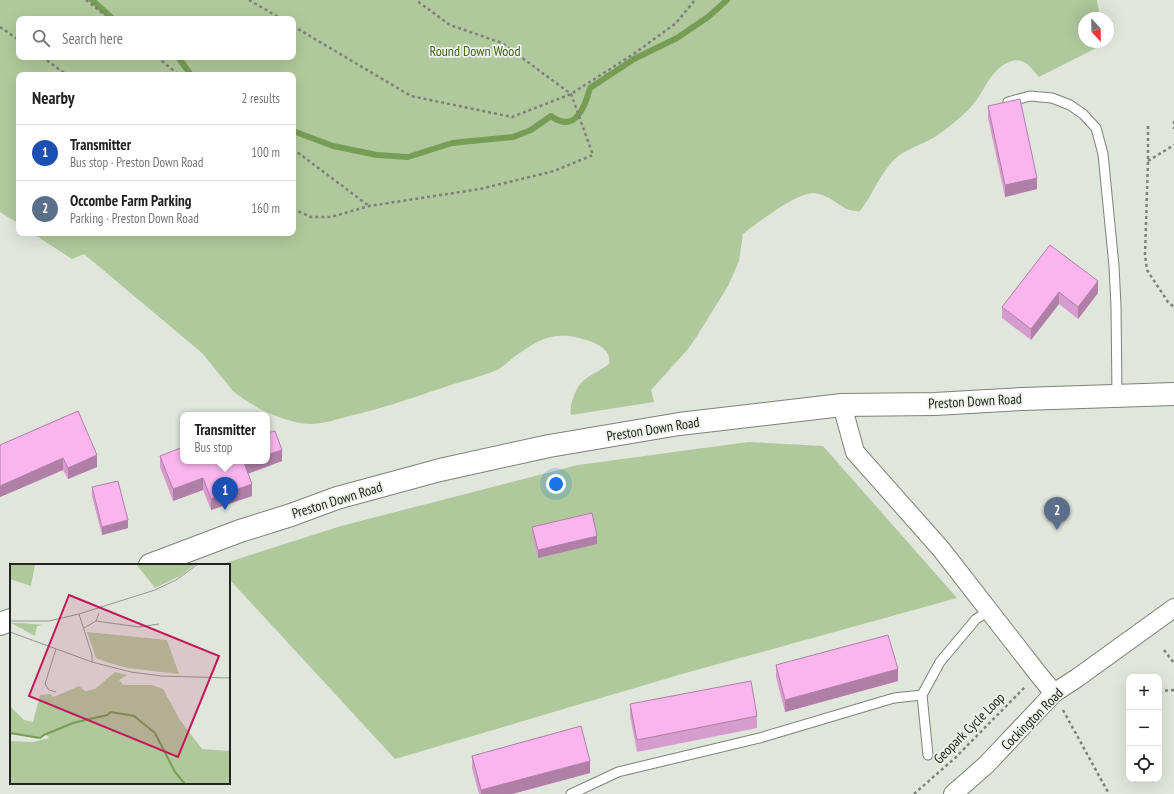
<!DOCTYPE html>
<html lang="en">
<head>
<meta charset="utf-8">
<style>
  :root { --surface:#fff; --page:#f2f2f2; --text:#202124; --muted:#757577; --line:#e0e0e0; --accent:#a13596 }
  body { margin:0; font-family:"PT Sans Narrow",sans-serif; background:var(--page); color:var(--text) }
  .controls { position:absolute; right:12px; bottom:12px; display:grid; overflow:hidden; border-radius:8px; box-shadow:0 4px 16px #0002 }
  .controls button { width:36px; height:36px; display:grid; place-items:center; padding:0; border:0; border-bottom:1px solid var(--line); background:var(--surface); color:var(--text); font:20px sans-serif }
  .compass { position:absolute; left:1078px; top:12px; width:36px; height:36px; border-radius:50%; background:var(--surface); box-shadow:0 4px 16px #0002; rotate:158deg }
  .you { position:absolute; left:556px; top:484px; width:14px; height:14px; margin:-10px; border:3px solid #fff; border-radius:50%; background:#1a73e8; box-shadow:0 0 0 6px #1a73e833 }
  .badge { display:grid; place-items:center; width:26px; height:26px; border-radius:50%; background:var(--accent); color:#fff; font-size:13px; font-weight:700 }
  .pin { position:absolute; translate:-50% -33px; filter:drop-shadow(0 1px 2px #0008) }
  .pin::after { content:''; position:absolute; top:21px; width:14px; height:12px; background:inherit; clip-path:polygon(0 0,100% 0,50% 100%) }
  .popup { position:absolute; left:180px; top:412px; width:90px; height:52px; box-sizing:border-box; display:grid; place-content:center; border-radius:8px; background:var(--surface); filter:drop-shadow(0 1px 3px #0005); font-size:13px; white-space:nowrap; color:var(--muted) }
  .popup b { font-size:15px; color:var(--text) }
  .popup::after { content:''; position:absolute; left:50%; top:100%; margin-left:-8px; border:8px solid transparent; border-top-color:var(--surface) }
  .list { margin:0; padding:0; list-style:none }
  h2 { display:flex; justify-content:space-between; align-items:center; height:52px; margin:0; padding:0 16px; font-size:17px }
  h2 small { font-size:13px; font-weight:400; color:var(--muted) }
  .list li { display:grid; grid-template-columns:26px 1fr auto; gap:12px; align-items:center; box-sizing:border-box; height:56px; padding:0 16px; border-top:1px solid var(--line) }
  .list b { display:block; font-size:15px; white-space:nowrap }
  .list p { margin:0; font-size:13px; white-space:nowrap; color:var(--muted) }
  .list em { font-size:13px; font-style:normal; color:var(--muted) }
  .icon { flex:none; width:22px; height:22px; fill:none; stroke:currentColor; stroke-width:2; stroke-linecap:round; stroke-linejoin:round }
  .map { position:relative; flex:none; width:1174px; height:794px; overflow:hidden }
  .search { position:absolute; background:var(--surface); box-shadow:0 4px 16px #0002; left:16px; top:16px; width:280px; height:44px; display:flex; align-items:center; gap:10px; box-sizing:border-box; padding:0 14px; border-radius:8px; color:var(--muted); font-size:15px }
  .panel { position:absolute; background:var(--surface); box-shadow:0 4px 16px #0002; left:16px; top:72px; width:280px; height:164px; border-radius:8px }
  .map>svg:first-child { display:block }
  .green { fill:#b0c99c; fill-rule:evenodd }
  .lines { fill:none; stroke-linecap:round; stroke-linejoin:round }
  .stream { stroke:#779d54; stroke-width:6 }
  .service-casing { stroke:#7d8279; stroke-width:11 }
  .minor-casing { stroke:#7d8279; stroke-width:20 }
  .tertiary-casing { stroke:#7d8279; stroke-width:24 }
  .path { stroke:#7d817a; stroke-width:2.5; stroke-dasharray:3 3; stroke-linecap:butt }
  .service { stroke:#fff; stroke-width:9 }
  .minor { stroke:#fff; stroke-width:18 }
  .tertiary { stroke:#fff; stroke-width:22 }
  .wall { fill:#d79cce }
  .shaded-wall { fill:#af7fa7 }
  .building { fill:#fab5ef; stroke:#af7fa7 }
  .labels { text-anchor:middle; stroke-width:3.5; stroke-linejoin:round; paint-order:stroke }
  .park-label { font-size:14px; fill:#406317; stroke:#edf3e9 }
  .street-label { font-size:14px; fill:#222421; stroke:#edf3e9 }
  .inset-river { fill:none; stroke:#779d54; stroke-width:2 }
  .inset-road { fill:none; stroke:#949891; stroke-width:1 }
  .view { fill:#c2185b; fill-opacity:0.15; stroke:#c2185b; stroke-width:2 }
  .inset-edge { fill:none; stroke:#222421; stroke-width:2 }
</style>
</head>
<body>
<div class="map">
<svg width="1174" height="794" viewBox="0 0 1174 794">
  <rect width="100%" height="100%" fill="#e0e6dc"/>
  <g class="green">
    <path d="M0 0H1097L1100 18H1084V42L1106 43 1039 77C1030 67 1024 56 1009 62 989 70 984 94 970 108 960 118 947 129 935 137 922 145 904 149 893 161 880 174 872 196 860 211 846 213 838 202 827 197 822 195 817 193 812 193 793 195 759 222 743 234L739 261 728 286 697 336 688 349 651 390 654 402 571 415C570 409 571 404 573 399 579 377 593 376 609 364 612 352 600 345 590 341 555 330 542 337 514 357 509 361 503 367 497 370 481 377 462 381 445 387 412 398 380 409 346 417 335 420 322 424 310 424 285 423 252 407 233 391L202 353 84 254 72 259 32 233H293V75H19V224L0 212ZM19 19H293V57H19Z"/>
    <path d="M748 442 823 446 957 598 682 674 395 759 229 579V565H219L341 526 578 465Z"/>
  </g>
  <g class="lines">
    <g class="stream">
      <path d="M92 0 113 19"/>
      <path d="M178 57 191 75"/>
      <path d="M293 131 333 146 377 155 408 157 452 143 513 137 531 130 551 116C575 134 585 107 590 88L634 59 677 38 708 17 727 0"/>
    </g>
    <g class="service-casing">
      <g id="service">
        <path d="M1008 102 1030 96 1052 98 1070 105 1083 114 1096 128 1103 154 1114 266 1116 306 1117 396"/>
        <path d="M928 755 922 695 940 662 976 619 989 611"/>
        <path d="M571 794 618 772 763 737 894 698 922 695"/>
      </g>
    </g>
    <g class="minor-casing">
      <g id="minor">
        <path d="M842 405 855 452 941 549 1039 675 1054 693"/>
        <path d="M953 794 986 765 1054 693 1077 678 1174 608"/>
      </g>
    </g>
    <g class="tertiary-casing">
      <g id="tertiary">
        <path d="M150 565 240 531 291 515 337 498 440 470 549 446 679 424 842 405 935 404 1022 399 1174 394"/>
        <path d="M0 624 11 620"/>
      </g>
    </g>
    <g class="path">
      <path d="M86 0 110 19"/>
      <path d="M249 0 282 19"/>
      <path d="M293 26 411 96 512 117 571 94 635 53 676 23 695 0"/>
      <path d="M0 27 19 40"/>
      <path d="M42 57 67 75"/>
      <path d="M157 57 179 75"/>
      <path d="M1174 121V129"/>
      <path d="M1148 126V161L1145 255 1147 270 1168 302 1174 307"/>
      <path d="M293 149 369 206"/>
      <path d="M1148 161 1174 145"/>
      <path d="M293 209 311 217H331L369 206 480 189 554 171 593 155 571 94 502 43 450 25 416 0"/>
      <path d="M1164 650 1174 663"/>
      <path d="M1159 691 1174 690"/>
      <path d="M1063 710 1109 794"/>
      <path d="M914 794 955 758 1025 687"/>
    </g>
    <use href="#service" class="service"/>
    <use href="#minor" class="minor"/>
    <use href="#tertiary" class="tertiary"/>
  </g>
  <g class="wall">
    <path d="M988 106 1037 189 1005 197 988 118Z"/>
    <path d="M1050 245 1098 293 1078 319 1059 304 1031 340 1002 318V307Z"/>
    <path d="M78 411 97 467 68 479 63 470 0 497V445Z"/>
    <path d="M160 456 183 461H282L248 474 252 496 211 510 203 490 173 501 160 467Z"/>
    <path d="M92 487 128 528 102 535 92 496Z"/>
    <path d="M532 527 597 544 538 558 532 535Z"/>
    <path d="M776 665 898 681 785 712 776 677Z"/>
    <path d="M630 704 757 716V728L637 752 630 716Z"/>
    <path d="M472 756 590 773 512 794H479L472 768Z"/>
  </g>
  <g class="shaded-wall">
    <path d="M1037 178V189L1005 197V185Z"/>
    <path d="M1098 281V293L1078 319V307Z"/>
    <path d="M1059 292V304L1031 340V329Z"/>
    <path d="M282 450V461L244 475V463L250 461H267V455Z"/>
    <path d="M97 455V467L68 479V468Z"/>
    <path d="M63 458V470L0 497V486Z"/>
    <path d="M203 478V490L173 501V489Z"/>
    <path d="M252 484V496L211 510V499Z"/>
    <path d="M128 520V528L102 535V527Z"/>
    <path d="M597 536V544L538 558V550Z"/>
    <path d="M898 669V681L785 712V700Z"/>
    <path d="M590 761V773L512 794H481V790Z"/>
  </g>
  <g class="building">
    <path d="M1020 99 1037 178 1005 185 988 106Z"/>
    <path d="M1050 245 1098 281 1078 307 1059 292 1031 329 1002 307Z"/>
    <path d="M78 411 97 455 68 468 63 458 0 486V445Z"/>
    <path d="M275 431 282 450 267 455V433Z"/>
    <path d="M183 447V461H250L244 463 252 484 211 499 203 478 173 489 160 456Z"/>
    <path d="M118 481 128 520 102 527 92 487Z"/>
    <path d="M592 513 597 536 538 550 532 527Z"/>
    <path d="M888 635 898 669 785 700 776 665Z"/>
    <path d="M751 681 757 716 637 740 630 704Z"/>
    <path d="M581 726 590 761 481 790 472 756Z"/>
  </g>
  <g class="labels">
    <g class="park-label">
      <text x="475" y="56">Round Down Wood</text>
    </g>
    <g class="street-label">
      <text transform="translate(975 401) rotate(-3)" y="5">Preston Down Road</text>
      <text transform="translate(653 429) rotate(-9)" y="5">Preston Down Road</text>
      <text transform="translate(337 500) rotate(-17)" y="5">Preston Down Road</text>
      <text transform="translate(1032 719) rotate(-45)" y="5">Cockington Road</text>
      <text transform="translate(969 728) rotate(-45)" y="5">Geopark Cycle Loop</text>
    </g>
  </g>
  <g transform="translate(10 564)">
    <rect width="220" height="220" fill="#e0e6dc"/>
    <path d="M0 0H25L21 22 0 15ZM126 0H186L170 12 145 24ZM1 59H12L34 61 27 62 25 72ZM77 68 157 76 169 110 118 104 96 98 86 94ZM105 108 117 111 109 116 113 121H142L153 125 170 156 192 185 220 187V220H0V177L23 178 39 174 36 170 28 175 0 169V142L14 156 23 158 30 131 40 130 44 133 69 122 75 127 85 125Z" fill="#b0c99c"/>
    <path class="inset-river" d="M0 169 30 174 34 171 63 159 97 151 101 148 124 152 145 169 165 208 175 220"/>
    <path class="inset-road" d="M69 50 82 91V98M0 57H39L69 50 145 26 166 16 188 0M86 57 129 63 149 60M74 64 86 57 89 49M0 68 82 98 121 108 151 112 220 114M46 85 35 120 39 126 46 128"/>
    <path class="view" d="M59 31 209 92 168 193 19 132Z"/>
    <rect width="220" height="220" class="inset-edge"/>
  </g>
</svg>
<div class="controls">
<button>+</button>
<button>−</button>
<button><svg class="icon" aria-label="locate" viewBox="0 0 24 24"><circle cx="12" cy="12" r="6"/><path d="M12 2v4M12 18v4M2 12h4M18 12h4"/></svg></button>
</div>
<svg class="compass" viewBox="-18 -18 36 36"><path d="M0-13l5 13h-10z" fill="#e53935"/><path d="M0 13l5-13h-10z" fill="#757577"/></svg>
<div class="you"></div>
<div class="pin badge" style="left:225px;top:510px;background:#1a4fb4">1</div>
<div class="popup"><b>Transmitter</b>Bus stop</div>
<div class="pin badge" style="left:1057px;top:530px;background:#5c6f8a">2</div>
<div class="search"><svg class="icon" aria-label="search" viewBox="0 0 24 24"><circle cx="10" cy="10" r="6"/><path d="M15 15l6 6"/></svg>Search here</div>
<section class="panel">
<h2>Nearby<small>2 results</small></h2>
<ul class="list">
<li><span class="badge" style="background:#1a4fb4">1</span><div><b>Transmitter</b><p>Bus stop · Preston Down Road</p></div><em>100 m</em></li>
<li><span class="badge" style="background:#5c6f8a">2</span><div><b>Occombe Farm Parking</b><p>Parking · Preston Down Road</p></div><em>160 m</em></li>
</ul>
</section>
</div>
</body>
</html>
